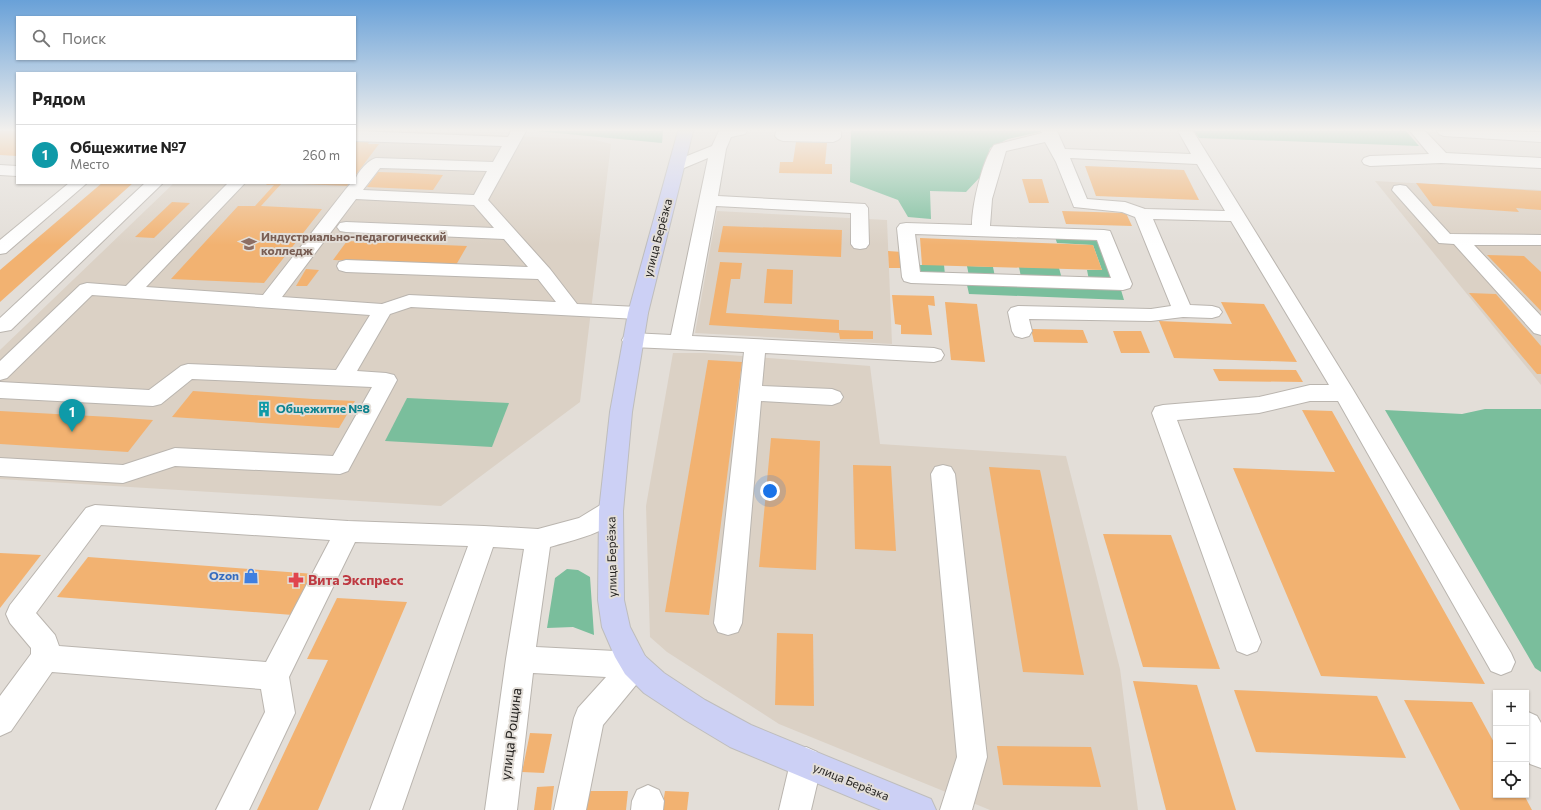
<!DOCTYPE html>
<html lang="ru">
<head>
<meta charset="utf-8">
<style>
  :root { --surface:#fff; --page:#f6f6f6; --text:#222; --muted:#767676; --line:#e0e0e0; --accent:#ea580c }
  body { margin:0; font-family:Commissioner,sans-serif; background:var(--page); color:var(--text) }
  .controls { position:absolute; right:12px; bottom:12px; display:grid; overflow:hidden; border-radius:0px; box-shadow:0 1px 3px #0004 }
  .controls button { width:36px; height:36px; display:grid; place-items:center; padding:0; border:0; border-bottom:1px solid var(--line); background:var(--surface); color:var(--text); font:20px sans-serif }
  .you { position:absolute; left:770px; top:491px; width:14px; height:14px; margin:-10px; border:3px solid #fff; border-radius:50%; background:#1a73e8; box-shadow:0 0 0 6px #1a73e833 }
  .badge { display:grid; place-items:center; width:26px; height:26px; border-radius:50%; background:var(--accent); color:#fff; font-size:13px; font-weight:700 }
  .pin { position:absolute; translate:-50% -33px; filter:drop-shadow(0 1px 2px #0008) }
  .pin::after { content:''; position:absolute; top:21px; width:14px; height:12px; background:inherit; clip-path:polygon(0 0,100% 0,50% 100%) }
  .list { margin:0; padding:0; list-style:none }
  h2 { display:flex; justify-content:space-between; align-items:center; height:52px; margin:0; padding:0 16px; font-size:17px }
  h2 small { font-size:13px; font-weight:400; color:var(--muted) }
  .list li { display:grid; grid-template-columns:26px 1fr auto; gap:12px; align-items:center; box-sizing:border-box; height:60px; padding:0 16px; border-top:1px solid var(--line) }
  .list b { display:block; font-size:15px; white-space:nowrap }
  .list p { margin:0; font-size:13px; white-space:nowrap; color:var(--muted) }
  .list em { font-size:13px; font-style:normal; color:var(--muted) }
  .icon { flex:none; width:22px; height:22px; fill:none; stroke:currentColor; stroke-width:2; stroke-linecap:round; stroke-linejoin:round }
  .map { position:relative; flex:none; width:1541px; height:810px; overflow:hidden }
  .search { position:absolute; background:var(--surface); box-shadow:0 1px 3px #0004; left:16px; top:16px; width:340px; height:44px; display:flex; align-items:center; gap:10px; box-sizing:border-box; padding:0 14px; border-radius:0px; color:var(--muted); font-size:15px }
  .panel { position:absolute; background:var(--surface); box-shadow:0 1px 3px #0004; left:16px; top:72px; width:340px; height:112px; border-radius:0px }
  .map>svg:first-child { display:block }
  .built { fill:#dbd1c5 }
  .green { fill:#7abe9c }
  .building { fill:#f2b271 }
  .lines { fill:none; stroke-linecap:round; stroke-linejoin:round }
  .minor-casing { stroke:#bab5af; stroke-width:2 }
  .major-casing { stroke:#bebdbc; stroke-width:2 }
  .minor { fill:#fff; fill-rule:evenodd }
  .major { fill:#ccd0f5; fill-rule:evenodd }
  .labels { text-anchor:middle; stroke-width:4; stroke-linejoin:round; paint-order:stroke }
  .education-label { font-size:12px; font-weight:bold; fill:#785e54; stroke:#e3ded8; text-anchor:start }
  .street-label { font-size:12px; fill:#252321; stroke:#e3ded8 }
  .culture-label { font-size:12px; font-weight:bold; fill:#0d838f; stroke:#e3ded8; text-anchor:start }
  .shop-label { font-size:12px; font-weight:bold; fill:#366cbe; stroke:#e3ded8; text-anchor:end }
  .near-health-label { font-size:14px; font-weight:bold; fill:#be3a42; stroke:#e3ded8; text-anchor:start }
  .near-street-label { font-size:14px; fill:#252321; stroke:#e3ded8 }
</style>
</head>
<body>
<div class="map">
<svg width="1541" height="810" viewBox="0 0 1541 810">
  <rect width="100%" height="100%" fill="#e3ded8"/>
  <g class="built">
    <path d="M355 131H416L595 140 611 144 580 402 441 506 0 479V350L174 183H355Z"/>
    <path d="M1375 181 1541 190V385Z"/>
    <path d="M717 211 887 220 892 344 695 333Z"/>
    <path d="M673 353H705L870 366 880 444 1066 456 1120 669 1138 810H990L779 724 667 652 650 637 646 506Z"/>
  </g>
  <g class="green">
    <path d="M536 131H663L662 143Z"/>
    <path d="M851 131H1040V132L1008 139 990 148 982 175 966 192 930 191 931 219 908 217 898 200 850 182Z"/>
    <path d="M1194 131H1406L1419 146 1199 138Z"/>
    <path d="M1055 237 1100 238 1115 281 1089 280 1087 270H1102L1093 245 1057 243Z"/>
    <path d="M917 265H944L945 275 918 274Z"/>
    <path d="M967 266 993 267 995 277 969 276Z"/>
    <path d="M1019 267 1059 268 1062 279 1021 277Z"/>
    <path d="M967 285 1121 290 1124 300 969 294Z"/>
    <path d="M407 398 509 403 492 447 385 441Z"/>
    <path d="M1485 409H1541V672L1535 668 1385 410 1462 414Z"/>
    <path d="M567 569 578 570 590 577 594 635 573 627 547 628 555 578Z"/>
  </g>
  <g class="building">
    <path d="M0 131H17V156L0 155Z"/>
    <path d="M356 140H371L368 144H379L355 176Z"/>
    <path d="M796 142 827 143 825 164H832V174L779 173 780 162H793Z"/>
    <path d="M1085 166 1184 170 1199 200 1096 196Z"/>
    <path d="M378 172 410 173 443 175 433 190 367 187Z"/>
    <path d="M1022 179H1042L1049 203H1029Z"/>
    <path d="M102 183H133L0 302V270Z"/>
    <path d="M268 183H282L261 206 322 209 264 283 171 279 238 206H255L274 185H266Z"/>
    <path d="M302 183H349L347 186 302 184Z"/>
    <path d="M1416 183 1541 191V210L1516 208 1519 212 1433 206Z"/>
    <path d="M172 202 190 203 154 238 135 237Z"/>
    <path d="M1062 211 1126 213 1132 226 1066 224Z"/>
    <path d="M723 226 842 230 841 257 718 252Z"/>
    <path d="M920 238 1093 245 1102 270 922 265Z"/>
    <path d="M347 241 467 246 456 265 333 260Z"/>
    <path d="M888 251 902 252 903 268H889Z"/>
    <path d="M1487 255 1524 256 1541 272V311Z"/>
    <path d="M720 262 742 263 740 279H731L726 313 839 320V330L873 331V339H840L839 333 709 325Z"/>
    <path d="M306 269 319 270 307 286H296Z"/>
    <path d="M767 269 793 270 792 304 764 303Z"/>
    <path d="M1469 293 1496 294 1541 346V374H1537Z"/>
    <path d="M892 295 934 296 935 306 928 305 932 335 901 334V325L895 324Z"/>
    <path d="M945 302 977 304 985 362 951 360Z"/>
    <path d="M1221 302 1264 304 1297 362 1174 358 1159 321 1232 324Z"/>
    <path d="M1031 329 1083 330 1088 343 1034 342Z"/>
    <path d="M1113 331H1141L1150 353H1121Z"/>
    <path d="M708 360 742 362 709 615 665 612Z"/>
    <path d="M1213 369 1296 370 1303 382 1219 381Z"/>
    <path d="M193 391 313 399 355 401 339 428 172 417Z"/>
    <path d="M1302 410 1332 411 1485 684 1321 676 1233 468 1335 472Z"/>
    <path d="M0 411 111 417 153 420 128 452 0 444Z"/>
    <path d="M771 438 820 441 816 570 759 567Z"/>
    <path d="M853 465 891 466 896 551 855 549Z"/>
    <path d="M989 467 1040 470 1084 675 1023 672Z"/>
    <path d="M1103 534 1171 535 1220 669 1143 667Z"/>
    <path d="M0 553 41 555 0 608Z"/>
    <path d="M88 557 315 574 293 615 57 597Z"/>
    <path d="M337 598 407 602 318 810H257L328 660 307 659Z"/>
    <path d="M777 633 813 634 814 706 775 705Z"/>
    <path d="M1133 681 1197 685 1236 810H1166Z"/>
    <path d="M1234 690 1377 696 1406 758 1256 752Z"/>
    <path d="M1404 700 1472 702 1496 746V795H1524L1532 810H1460Z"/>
    <path d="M530 733 552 734 544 773 522 772Z"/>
    <path d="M997 746 1091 747 1101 787 1003 785Z"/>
    <path d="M554 786 551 810H534L537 787Z"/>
    <path d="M587 791H628L626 810H584Z"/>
    <path d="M665 791 689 792 687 810H662Z"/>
  </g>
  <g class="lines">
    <g class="minor-casing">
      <g id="minor">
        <path d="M355 131 508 137 511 131H526L488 200 550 269 577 304 638 307 645 309 648 313 645 317 638 319 411 307 390 314 357 371 386 373 394 375 397 380 348 471 340 474 175 466 123 483 0 476V458L123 465 175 448 333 456 372 387 192 379 161 404 153 406 0 398V382L149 390 181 366 188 364 336 370 370 315 92 295 7 378 0 380V361L80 285 87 283 126 286 228 183H245L146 287 263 295 345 190 351 183H355C355 174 368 160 376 158L493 162 502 146 355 141ZM380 168 487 171 474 195 363 190ZM356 199 474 205 494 228 346 222 340 223 337 227 340 231 346 232 504 239 528 267 346 260 339 262 337 266 339 270 346 272 538 279 556 302 409 295 382 304 282 297Z"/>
        <path d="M719 131H747L745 134 731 137 726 149 718 196 865 204 868 208 869 244 866 248 860 249 854 248 851 244V213L716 206 692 336 934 348 941 350 944 355 941 360 934 362 765 353 762 386 832 389 840 392 843 397 840 402 832 405 761 401 742 623 738 632 728 635 718 632 714 623 744 352 632 347 625 345 622 340 625 335 632 333 671 335 708 158 684 168 678 170 672 168 670 165 672 162 712 146Z"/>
        <path d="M776 131H841V137L838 140 833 142 783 141 778 139 775 136Z"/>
        <path d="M1041 131H1057L1065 149 1191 154 1178 131H1193L1352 388 1511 653 1515 662 1511 671 1501 675 1491 671 1338 401H1310L1259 413 1177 420 1261 642 1257 651 1247 655 1237 651 1152 413 1155 407 1163 405 1259 397 1310 385H1329L1231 221 1153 219 1190 305 1212 306 1219 308 1222 312 1219 316 1212 318 1183 317 1151 321 1029 319 1032 331 1029 336 1022 338 1015 336 1012 331 1008 312 1011 308 1018 306 1151 309 1171 306 1135 217 1122 212 1074 207 1056 162 1045 142 1006 151 992 199 990 226 1104 230 1110 231 1132 284 1130 288 1123 290 911 283 904 281 902 277 897 228 900 224 906 223 972 225C972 205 982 161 994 145L1042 133ZM1070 158 1197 164 1225 211 1145 209 1125 202 1087 199ZM915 234 1097 240 1111 278 920 272Z"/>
        <path d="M1410 131H1425L1446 153 1541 158V168L1441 163 1370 166 1364 164 1362 161 1364 158 1370 156 1429 154Z"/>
        <path d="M1437 131 1541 132V142L1444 136 1439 134Z"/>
        <path d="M0 165 17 166V176L0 175Z"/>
        <path d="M69 183H87L6 253 0 254V240Z"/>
        <path d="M145 183H163L11 330 0 332V318Z"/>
        <path d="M1400 185 1406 186 1450 234 1541 235V245H1474L1541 316V335L1534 333 1454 244 1439 243 1392 190 1394 186Z"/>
        <path d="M943 465 951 467 955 474 987 757 972 810H940L957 757 931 474 935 467Z"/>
        <path d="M611 501 620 504 623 511C612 533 572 540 550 547L536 647 635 652 645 656 649 665 645 674 603 725 586 810H554L574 718 578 708 606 677 533 673 517 810H485L506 659 524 549 493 547 402 810H370L468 546 355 542 289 677 295 713 249 810H216L265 712 261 689 52 672 11 731 0 736V696L31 654V648L10 623 6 614 10 605 86 508 95 505 348 521 484 526 538 529 579 518 602 504ZM101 525 330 540 266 662 59 646 55 635 36 613Z"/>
        <path d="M1526 711 1537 716 1541 723V768L1530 764 1526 756Z"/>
        <path d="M806 747 817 752 822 763 811 810H779L790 763 795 752Z"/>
        <path d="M648 785 659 790 664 801 663 810H631L632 801 637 790Z"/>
      </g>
    </g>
    <g class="major-casing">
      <path id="major" d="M678 131H693L648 313 632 412 623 511 624 600 630 627 645 656 664 673 705 700 751 725 931 799 936 810H881L730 747 685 720 644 693 625 674 615 657 602 627 598 600 599 511 610 412 628 313Z"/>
    </g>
    <use href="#minor" class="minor"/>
    <use href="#major" class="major"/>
  </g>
  <linearGradient id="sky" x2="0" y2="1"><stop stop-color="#69a1d8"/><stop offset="0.53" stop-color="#f2f0ed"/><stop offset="1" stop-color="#f2f0ed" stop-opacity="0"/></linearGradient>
  <rect width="1541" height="245" fill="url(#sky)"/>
  <defs>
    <g id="university-bare" transform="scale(1.2)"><path d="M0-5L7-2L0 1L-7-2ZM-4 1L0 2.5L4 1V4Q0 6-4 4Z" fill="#8d6e63" stroke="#e3ded8" stroke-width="2.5" paint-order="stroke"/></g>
    <g id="building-bare" transform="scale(1.2)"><path d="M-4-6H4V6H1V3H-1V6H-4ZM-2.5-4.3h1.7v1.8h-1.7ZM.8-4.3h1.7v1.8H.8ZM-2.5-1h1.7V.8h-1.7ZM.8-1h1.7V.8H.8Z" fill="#0f9aa8" stroke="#e3ded8" stroke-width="2.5" paint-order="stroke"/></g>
    <g id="shop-bare" transform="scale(1.2)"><path d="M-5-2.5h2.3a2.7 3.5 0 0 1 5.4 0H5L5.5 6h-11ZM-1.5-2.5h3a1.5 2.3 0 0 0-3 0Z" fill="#3f7fe0" stroke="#e3ded8" stroke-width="2.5" paint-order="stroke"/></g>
    <g id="pharmacy-bare" transform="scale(1.2)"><path d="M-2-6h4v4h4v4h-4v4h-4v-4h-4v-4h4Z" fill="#e0444e" stroke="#e3ded8" stroke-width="2.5" paint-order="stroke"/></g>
  </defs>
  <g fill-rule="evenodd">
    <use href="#university-bare" x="249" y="244"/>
    <use href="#building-bare" x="264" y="409"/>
    <use href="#shop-bare" x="251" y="576"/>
    <use href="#pharmacy-bare" x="296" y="580"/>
  </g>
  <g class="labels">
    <g class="education-label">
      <text x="261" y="241">Индустриально-педагогический<tspan x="261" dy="14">колледж</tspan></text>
    </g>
    <g class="street-label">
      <text transform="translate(658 238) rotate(-75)" y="4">улица Берёзка</text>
      <text transform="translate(612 557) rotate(-91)" y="4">улица Берёзка</text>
      <text transform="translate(851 782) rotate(22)" y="4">улица Берёзка</text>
    </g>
    <g class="culture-label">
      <text x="276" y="413">Общежитие №8</text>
    </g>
    <g class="shop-label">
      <text x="239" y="580">Ozon</text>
    </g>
    <g class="near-health-label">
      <text x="308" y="585">Вита Экспресс</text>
    </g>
    <g class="near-street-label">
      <text transform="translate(511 734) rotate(-83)" y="5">улица Рощина</text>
    </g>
  </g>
</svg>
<div class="controls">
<button>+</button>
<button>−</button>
<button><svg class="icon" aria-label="locate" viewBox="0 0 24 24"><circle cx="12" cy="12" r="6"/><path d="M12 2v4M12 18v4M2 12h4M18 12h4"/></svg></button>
</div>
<div class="you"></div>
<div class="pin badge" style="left:72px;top:432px;background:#0f9aa8">1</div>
<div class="search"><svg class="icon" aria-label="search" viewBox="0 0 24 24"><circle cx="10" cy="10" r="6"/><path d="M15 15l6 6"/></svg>Поиск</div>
<section class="panel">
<h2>Рядом<small></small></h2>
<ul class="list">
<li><span class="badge" style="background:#0f9aa8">1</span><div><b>Общежитие №7</b><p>Место</p></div><em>260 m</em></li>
</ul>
</section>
</div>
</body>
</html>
